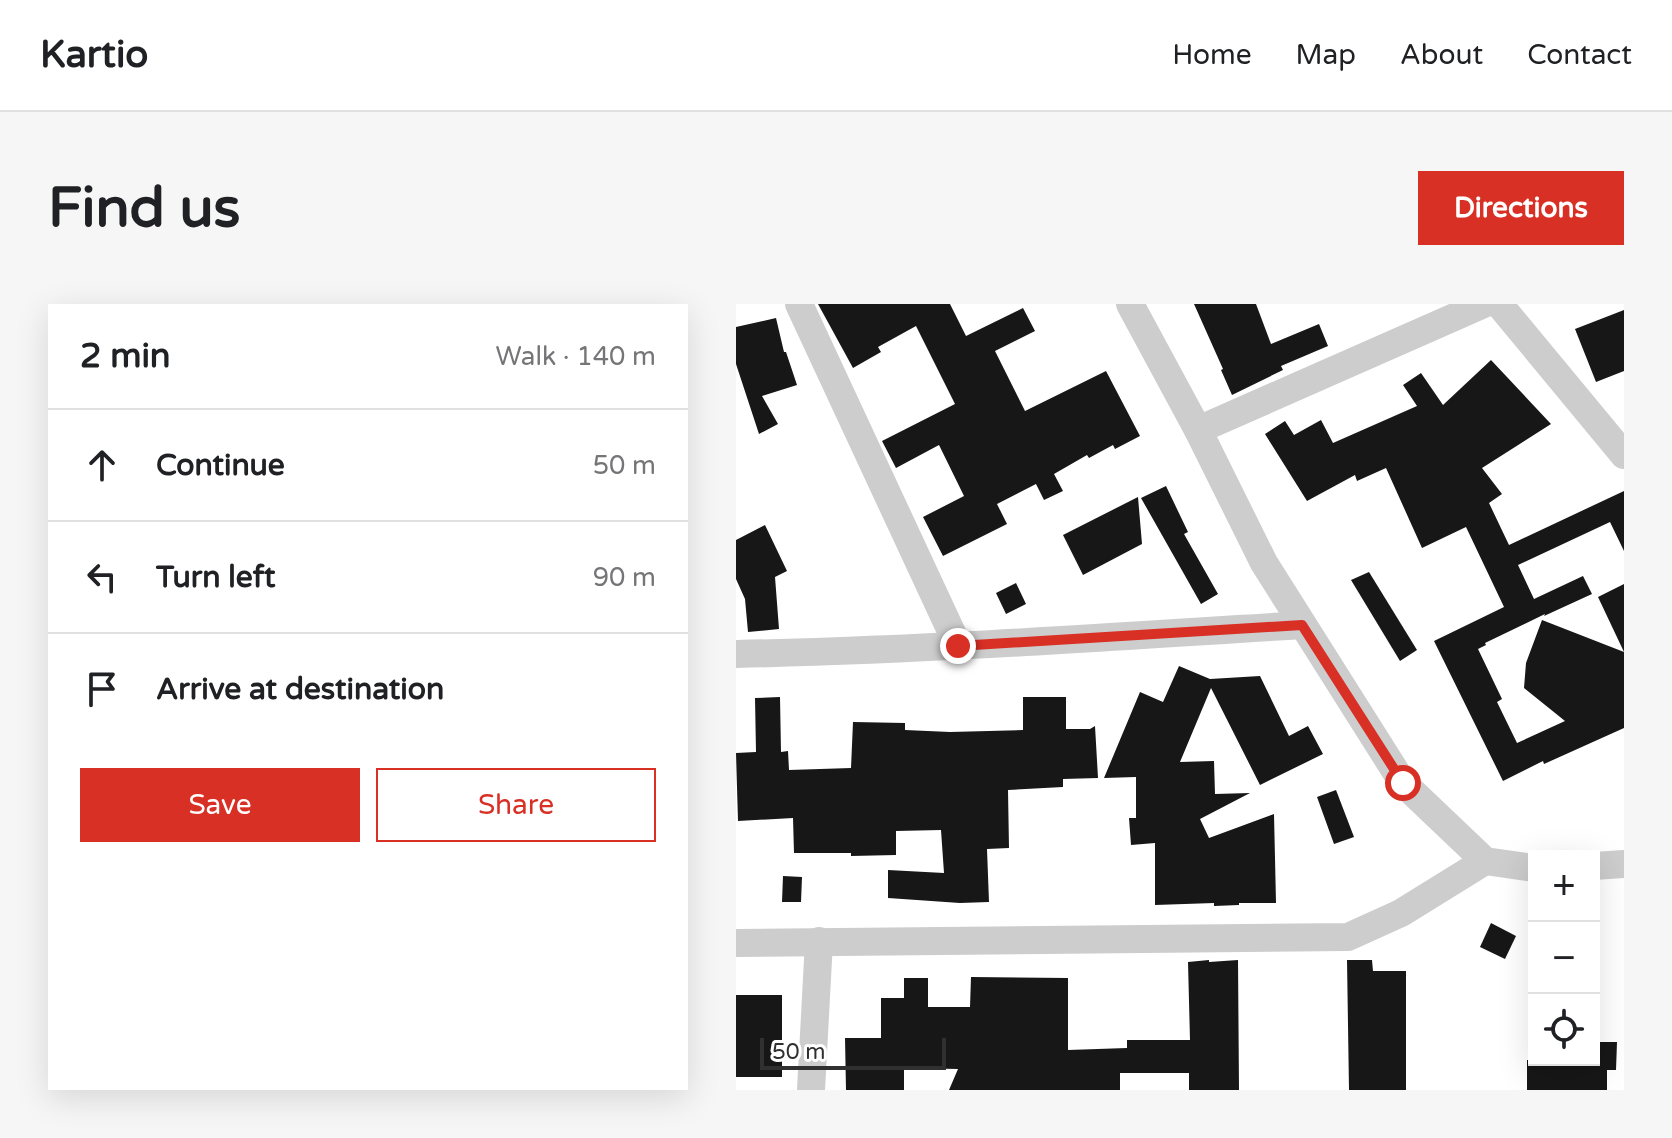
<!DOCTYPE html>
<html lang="en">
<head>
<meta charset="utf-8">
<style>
  :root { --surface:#fff; --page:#f6f6f6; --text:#202124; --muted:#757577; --line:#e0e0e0; --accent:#d93025 }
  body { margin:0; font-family:"Varela Round",sans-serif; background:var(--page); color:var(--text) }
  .controls { position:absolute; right:24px; bottom:24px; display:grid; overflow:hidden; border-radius:0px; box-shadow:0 8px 32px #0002 }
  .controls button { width:72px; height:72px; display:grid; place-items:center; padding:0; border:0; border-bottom:2px solid var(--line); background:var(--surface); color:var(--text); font:40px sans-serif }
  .scale { position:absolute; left:24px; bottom:20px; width:186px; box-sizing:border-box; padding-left:8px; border:4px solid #303030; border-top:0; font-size:22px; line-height:28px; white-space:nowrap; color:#303030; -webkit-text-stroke:6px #fff; paint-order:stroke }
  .stop { position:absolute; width:24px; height:24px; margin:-18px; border:6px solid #d93025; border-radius:50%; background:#fff }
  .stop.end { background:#d93025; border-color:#fff; box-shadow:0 2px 8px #0008 }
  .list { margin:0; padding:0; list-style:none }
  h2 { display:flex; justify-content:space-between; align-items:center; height:104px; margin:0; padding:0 32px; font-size:34px }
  h2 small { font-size:26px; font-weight:400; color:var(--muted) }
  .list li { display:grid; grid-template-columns:52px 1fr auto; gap:24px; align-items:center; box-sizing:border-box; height:112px; padding:0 32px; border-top:2px solid var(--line) }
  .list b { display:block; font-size:30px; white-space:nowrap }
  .list em { font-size:26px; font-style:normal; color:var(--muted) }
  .actions { display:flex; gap:16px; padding:24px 32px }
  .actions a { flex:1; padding:18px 0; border:2px solid var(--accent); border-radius:0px; text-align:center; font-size:28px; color:var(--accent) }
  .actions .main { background:var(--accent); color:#fff }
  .icon { flex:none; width:44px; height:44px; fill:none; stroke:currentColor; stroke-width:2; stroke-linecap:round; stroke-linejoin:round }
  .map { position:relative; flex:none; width:888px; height:786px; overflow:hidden; border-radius:0px }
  header { display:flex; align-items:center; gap:48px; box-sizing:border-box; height:112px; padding:0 40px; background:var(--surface); border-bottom:2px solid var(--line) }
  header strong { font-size:38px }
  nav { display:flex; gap:44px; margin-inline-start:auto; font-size:28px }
  .intro { display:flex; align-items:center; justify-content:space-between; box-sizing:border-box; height:192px; padding:0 48px }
  h1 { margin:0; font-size:56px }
  .button { padding:20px 36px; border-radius:0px; background:var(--accent); color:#fff; font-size:28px; font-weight:700 }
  main { display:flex; gap:48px; padding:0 48px }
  aside { flex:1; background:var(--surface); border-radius:0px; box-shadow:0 8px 32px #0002 }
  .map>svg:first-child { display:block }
  .building { fill:#171717 }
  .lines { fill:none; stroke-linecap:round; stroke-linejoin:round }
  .minor { stroke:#cdcdcd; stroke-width:28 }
  .route { stroke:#d93025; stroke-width:10 }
</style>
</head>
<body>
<header>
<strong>Kartio</strong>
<nav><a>Home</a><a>Map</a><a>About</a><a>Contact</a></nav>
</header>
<div class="intro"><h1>Find us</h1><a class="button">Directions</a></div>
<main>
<aside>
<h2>2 min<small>Walk · 140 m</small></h2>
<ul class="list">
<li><svg class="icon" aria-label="ahead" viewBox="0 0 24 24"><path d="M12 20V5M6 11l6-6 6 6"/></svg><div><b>Continue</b></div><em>50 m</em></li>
<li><svg class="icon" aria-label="left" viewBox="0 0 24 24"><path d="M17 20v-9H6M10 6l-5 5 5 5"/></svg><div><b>Turn left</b></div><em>90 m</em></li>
<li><svg class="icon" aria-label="arrive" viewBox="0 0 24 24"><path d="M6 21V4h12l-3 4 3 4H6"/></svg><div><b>Arrive at destination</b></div></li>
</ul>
<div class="actions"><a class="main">Save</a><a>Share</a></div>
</aside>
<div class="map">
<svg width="888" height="786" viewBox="0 0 888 786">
  <rect width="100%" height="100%" fill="#fff"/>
  <g class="building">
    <path d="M82 0H214L230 32 287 4 299 27 259 47 289 107 370 67 404 132 379 145 377 141 353 154 351 151 318 170 327 187 308 196 300 180 261 200 271 220 207 252 187 213 228 192 203 141 160 164 146 137 219 100 180 22 142 43 145 48 117 64Z"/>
    <path d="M458 0H520L535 40 583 20 592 42 545 62 547 66 496 91 485 66 487 65Z"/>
    <path d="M888 6V67L860 78 839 25Z"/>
    <path d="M40 14 48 48H50L61 81 26 92 42 120 23 130 0 60V23Z"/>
    <path d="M755 56 815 120 746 164 766 190 753 199 773 241 888 187V247L874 218 782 261 798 295 847 272 856 290 808 312 809 310 749 339 750 341 742 345 766 395 761 398 781 439 829 417 788 384 790 359 806 316 888 348V424L808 460 807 457 767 477 698 337 768 303 730 223 686 244 650 164 621 177 619 171 571 197 529 130 549 117 558 131 585 116 597 139 681 102 667 81 685 69 707 101Z"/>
    <path d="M430 182 452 228 448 230 482 290 465 300 405 194Z"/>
    <path d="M402 193 406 240 347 271 327 231Z"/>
    <path d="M29 221 51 267 39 273 43 325 12 328 9 295 0 275V236Z"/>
    <path d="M633 268 681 346 664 357 615 276Z"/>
    <path d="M280 279 290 300 270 310 260 289Z"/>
    <path d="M888 280V348L862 293Z"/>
    <path d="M443 362 474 375 524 372 553 432 572 422 587 450 524 481 475 384 444 458 478 457 479 490 514 489 464 515 473 534 538 510 540 599H503V601L478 602V599L419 601V539L395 541 393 514H400V473L368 474 404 388 427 398Z"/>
    <path d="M44 393 45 448 52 447 53 466 115 464 117 418 169 419V426L214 428 287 426V393H330V425H354L359 422 362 474 327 475V483L272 486 273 544 251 545 253 598 224 599 152 594V566L208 569 205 526 160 527V551L115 552V549H58L57 514 2 517 0 449 20 448 19 394Z"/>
    <path d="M600 486 618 533 598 540 581 493Z"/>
    <path d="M47 572 66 573 65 598H46Z"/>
    <path d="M755 619 780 632 769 655 744 643Z"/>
    <path d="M473 656V658L502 656 503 786H453V769H384V786H213L222 765 168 764V786H110L109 734H145V694H168V674H192V703H234L235 673 332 674V746L391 744V736H454L452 658Z"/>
    <path d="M611 656H636L637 667H670V786H613Z"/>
    <rect x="0" y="691" width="46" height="82"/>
    <path d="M858 738H881L880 766H871V786H791V756H858Z"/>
  </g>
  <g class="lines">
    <g class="minor">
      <path d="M63 0 222 342"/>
      <path d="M394 0 462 126 528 259 667 479 749 557 798 564"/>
      <path d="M763 0 888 151"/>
      <path d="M462 126 748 0"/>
      <path d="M0 350C189 346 377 333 566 321"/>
      <path d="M858 562 888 560"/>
      <path d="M0 639 612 633 665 609 749 557"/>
      <path d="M75 786 83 637"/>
    </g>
  </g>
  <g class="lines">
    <path class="route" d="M222 342 566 321 667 479"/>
  </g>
</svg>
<div class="controls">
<button>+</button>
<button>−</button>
<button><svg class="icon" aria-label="locate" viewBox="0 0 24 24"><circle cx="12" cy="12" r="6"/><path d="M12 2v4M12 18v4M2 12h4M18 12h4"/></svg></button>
</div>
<div class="scale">50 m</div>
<div class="stop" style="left:667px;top:479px"></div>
<div class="stop end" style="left:222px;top:342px"></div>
</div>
</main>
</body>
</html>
